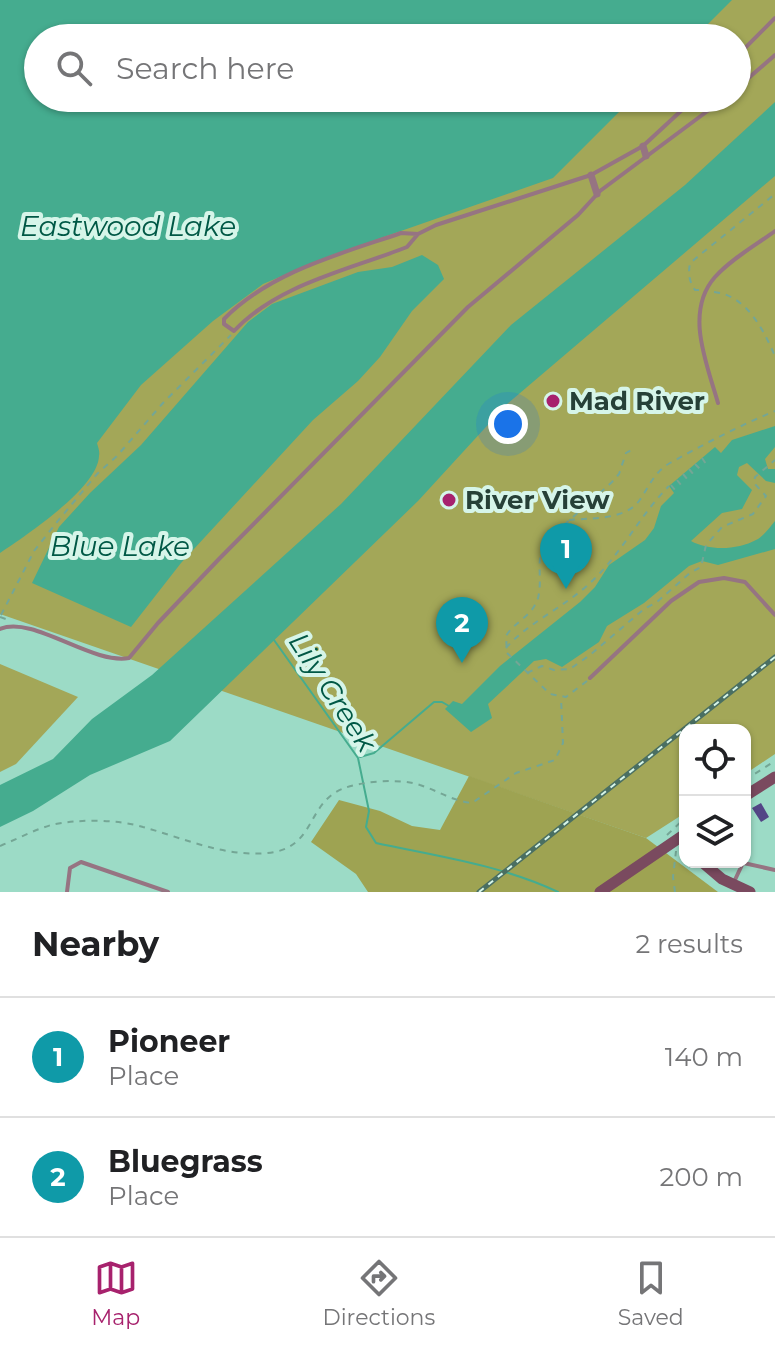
<!DOCTYPE html>
<html lang="en">
<head>
<meta charset="utf-8">
<style>
  :root { --surface:#fff; --page:#f2f2f2; --text:#202124; --muted:#757577; --line:#e0e0e0; --accent:#a7226d }
  body { margin:0; font-family:Montserrat,sans-serif; background:var(--page); color:var(--text) }
  .controls { position:absolute; right:24px; bottom:24px; display:grid; overflow:hidden; border-radius:16px; box-shadow:0 2px 6px #0004 }
  .controls button { width:72px; height:72px; display:grid; place-items:center; padding:0; border:0; border-bottom:2px solid var(--line); background:var(--surface); color:var(--text); font:40px sans-serif }
  .you { position:absolute; left:508px; top:424px; width:28px; height:28px; margin:-20px; border:6px solid #fff; border-radius:50%; background:#1a73e8; box-shadow:0 0 0 12px #1a73e833 }
  .badge { display:grid; place-items:center; width:52px; height:52px; border-radius:50%; background:var(--accent); color:#fff; font-size:26px; font-weight:700 }
  .pin { position:absolute; translate:-50% -66px; filter:drop-shadow(0 2px 4px #0008) }
  .pin::after { content:''; position:absolute; top:42px; width:28px; height:24px; background:inherit; clip-path:polygon(0 0,100% 0,50% 100%) }
  .list { margin:0; padding:0; list-style:none }
  h2 { display:flex; justify-content:space-between; align-items:center; height:104px; margin:0; padding:0 32px; font-size:34px }
  h2 small { font-size:26px; font-weight:400; color:var(--muted) }
  .list li { display:grid; grid-template-columns:52px 1fr auto; gap:24px; align-items:center; box-sizing:border-box; height:120px; padding:0 32px; border-top:2px solid var(--line) }
  .list b { display:block; font-size:30px; white-space:nowrap }
  .list p { margin:0; font-size:26px; white-space:nowrap; color:var(--muted) }
  .list em { font-size:26px; font-style:normal; color:var(--muted) }
  .icon { flex:none; width:44px; height:44px; fill:none; stroke:currentColor; stroke-width:2; stroke-linecap:round; stroke-linejoin:round }
  .map { position:relative; flex:none; width:775px; height:892px; overflow:hidden }
  .search { position:absolute; background:var(--surface); box-shadow:0 2px 6px #0004; left:24px; right:24px; top:24px; height:88px; display:flex; align-items:center; gap:20px; box-sizing:border-box; padding:0 28px; border-radius:44px; color:var(--muted); font-size:30px }
  .sheet { height:344px; background:var(--surface) }
  nav { display:flex; justify-content:space-around; align-items:center; box-sizing:border-box; height:112px; border-top:2px solid var(--line); background:var(--surface); font-size:22px; color:var(--muted) }
  nav a { display:grid; justify-items:center; gap:4px }
  nav .on { color:var(--accent) }
  .map>svg:first-child { display:block }
  .green { fill:#a3a758; fill-rule:evenodd }
  .forest { fill:#9ea352 }
  .water { fill:#45ac8f }
  .lines { fill:none; stroke-linecap:round; stroke-linejoin:round }
  .stream { stroke:#45ac8f; stroke-width:2 }
  .building { fill:#534586 }
  .path { stroke:#74a695; stroke-width:2; stroke-dasharray:6 6; stroke-linecap:butt }
  .lane { stroke:#967482; stroke-width:4 }
  .street { stroke:#967482; stroke-width:7 }
  .secondary { stroke:#7a4a5f; stroke-width:11 }
  .rail-casing { stroke:#4a6f62; stroke-width:5 }
  .rail { stroke:#d6f5e9; stroke-width:2; stroke-dasharray:6; stroke-linecap:butt }
  .poi-dot { fill:#a7226d; stroke:#d6f5e9; stroke-width:3 }
  .labels { text-anchor:middle; stroke-width:8; stroke-linejoin:round; paint-order:stroke }
  .poi-label { font-size:26px; font-weight:bold; fill:#264037; stroke:#d6f5e9; text-anchor:start }
  .water-label { font-size:28px; font-style:italic; fill:#005845; stroke:#d6f5e9 }
</style>
</head>
<body>
<div class="map">
<svg width="775" height="892" viewBox="0 0 775 892">
  <rect width="100%" height="100%" fill="#9cdbc6"/>
  <g class="green">
    <path d="M0 0H775V754L745 774V730H685V813L646 838 0 614ZM38 38H737V98H38Z"/>
    <path d="M0 664 78 697 16 764 0 772Z"/>
  </g>
  <path class="forest" d="M469 776 646 838 718 892H368L356 874 311 842 339 800 380 811 412 826 440 830Z"/>
  <g class="water">
    <path d="M0 0H732L694 38H38V98H633L553 178 332 255 263 284 213 321 141 385 97 443C98 447 100 451 99 456 98 488 25 536 0 553Z"/>
    <path d="M775 102V176L507 404 418 501 170 741 90 775 33 811 0 827V785L53 759 92 719 152 675 341 504 511 325 685 185Z"/>
    <path d="M422 255 438 265 444 279 412 311 380 357 358 381 313 420 181 563 131 627 32 583 59 527 90 493 141 445 248 322 272 304 358 272 392 267Z"/>
    <path d="M775 426V447L765 459 768 469H775V483L766 481 747 463 739 467 737 475 752 490 742 509 722 513 691 541C709 551 738 550 756 540 763 537 770 527 775 521V549L718 565 702 561 689 566 644 603 607 626 599 642 562 667 546 659 534 661 488 704 492 718 471 732 445 709 453 701 462 704 500 666 580 602 595 587 609 565 645 540 654 528 661 506 674 493 669 486 715 447 721 453 732 440Z"/>
  </g>
  <g class="lines">
    <g class="stream">
      <path d="M274 640 358 758 369 811 366 827 376 843C437 856 501 865 558 892"/>
      <path d="M360 757 374 753 434 702H442L449 706"/>
    </g>
  </g>
  <path class="building" d="M761 803 769 817 761 822 752 808Z"/>
  <g class="lines">
    <g class="path">
      <path d="M699 290H695C689 281 688 274 690 263L775 194"/>
      <path d="M714 292C746 295 763 329 775 356"/>
      <path d="M702 458 706 464"/>
      <path d="M695 464 700 469"/>
      <path d="M689 469 694 475"/>
      <path d="M683 474 688 480"/>
      <path d="M677 480 681 485"/>
      <path d="M671 485 675 490"/>
      <path d="M569 520C590 518 625 520 639 501 649 487 654 472 670 463 704 444 739 426 775 411"/>
      <path d="M1 615 34 551 57 522 97 474 117 456 163 403 231 335"/>
      <path d="M0 617 11 621"/>
      <path d="M506 648C526 624 566 606 590 583 621 555 639 516 669 486"/>
      <path d="M527 673 542 666 554 670 570 669 590 655 644 609 657 602 690 573 701 567 706 545 722 527 753 514 766 496 754 483 755 477 775 460"/>
      <path d="M587 681 566 697 550 694 507 653 506 636C515 621 532 617 538 598 543 579 535 559 545 542L612 482 619 474 626 453 635 448"/>
      <path d="M745 780 775 761"/>
      <path d="M667 835 685 818"/>
      <path d="M0 846C17 839 34 830 51 825 77 819 117 819 143 827 183 838 224 857 267 853 316 849 306 804 342 789 361 781 401 778 420 785 438 791 453 801 472 803L516 773 555 760 563 743 561 698"/>
      <path d="M675 892 673 877 676 851"/>
    </g>
    <g class="lane">
      <path d="M737 56 775 18"/>
      <path d="M737 88 775 55"/>
      <path d="M418 234 401 233C340 254 270 272 224 319V324L234 331C278 284 349 270 407 247L418 234 436 225 591 175 643 146 695 98"/>
      <path d="M718 403C707 364 684 312 715 277 731 259 756 245 775 231"/>
      <path d="M0 629C33 615 92 665 129 658L158 623 219 559 468 307 578 215 600 191 725 98"/>
      <path d="M590 678 671 601 699 582 724 578 745 582 775 615"/>
      <path d="M739 862 775 870"/>
      <path d="M733 884 742 865"/>
      <path d="M67 892 70 868 81 862 168 892"/>
    </g>
    <g class="street">
      <path d="M643 146 646 156"/>
      <path d="M591 175 597 194"/>
    </g>
    <g class="secondary">
      <path d="M745 796 775 777"/>
      <path d="M702 862 722 879 750 892"/>
      <path d="M600 892 685 834"/>
    </g>
    <g class="rail-casing">
      <path id="rail" d="M479 892 775 657"/>
    </g>
    <use href="#rail" class="rail"/>
  </g>
  <g class="poi-dot">
    <circle cx="553" cy="401" r="8"/>
    <circle cx="449" cy="500" r="8"/>
  </g>
  <g class="labels">
    <g class="poi-label">
      <text x="569" y="410">Mad River</text>
      <text x="465" y="509">River View</text>
    </g>
    <g class="water-label">
      <text x="128" y="236">Eastwood Lake</text>
      <text x="120" y="556">Blue Lake</text>
      <text transform="translate(333 692) rotate(57)" y="10">Lily Creek</text>
    </g>
  </g>
</svg>
<div class="controls">
<button><svg class="icon" aria-label="locate" viewBox="0 0 24 24"><circle cx="12" cy="12" r="6"/><path d="M12 2v4M12 18v4M2 12h4M18 12h4"/></svg></button>
<button><svg class="icon" aria-label="layers" viewBox="0 0 24 24"><path d="M12 4l9 5-9 5-9-5zM3 14l9 5 9-5"/></svg></button>
</div>
<div class="you"></div>
<div class="pin badge" style="left:566px;top:589px;background:#0f9aa8">1</div>
<div class="pin badge" style="left:462px;top:663px;background:#0f9aa8">2</div>
<div class="search"><svg class="icon" aria-label="search" viewBox="0 0 24 24"><circle cx="10" cy="10" r="6"/><path d="M15 15l6 6"/></svg>Search here</div>
</div>
<section class="sheet">
<h2>Nearby<small>2 results</small></h2>
<ul class="list">
<li><span class="badge" style="background:#0f9aa8">1</span><div><b>Pioneer</b><p>Place</p></div><em>140 m</em></li>
<li><span class="badge" style="background:#0f9aa8">2</span><div><b>Bluegrass</b><p>Place</p></div><em>200 m</em></li>
</ul>
</section>
<nav>
<a class="on"><svg class="icon" aria-label="map" viewBox="0 0 24 24"><path d="M3 6l6-2 6 2 6-2v14l-6 2-6-2-6 2zM9 4v14M15 6v14"/></svg>Map</a>
<a><svg class="icon" aria-label="directions" viewBox="0 0 24 24"><path d="M12 3l9 9-9 9-9-9zM9 14v-3h6M13 9l2 2-2 2"/></svg>Directions</a>
<a><svg class="icon" aria-label="saved" viewBox="0 0 24 24"><path d="M7 4h10v16l-5-4-5 4z"/></svg>Saved</a>
</nav>
</body>
</html>
